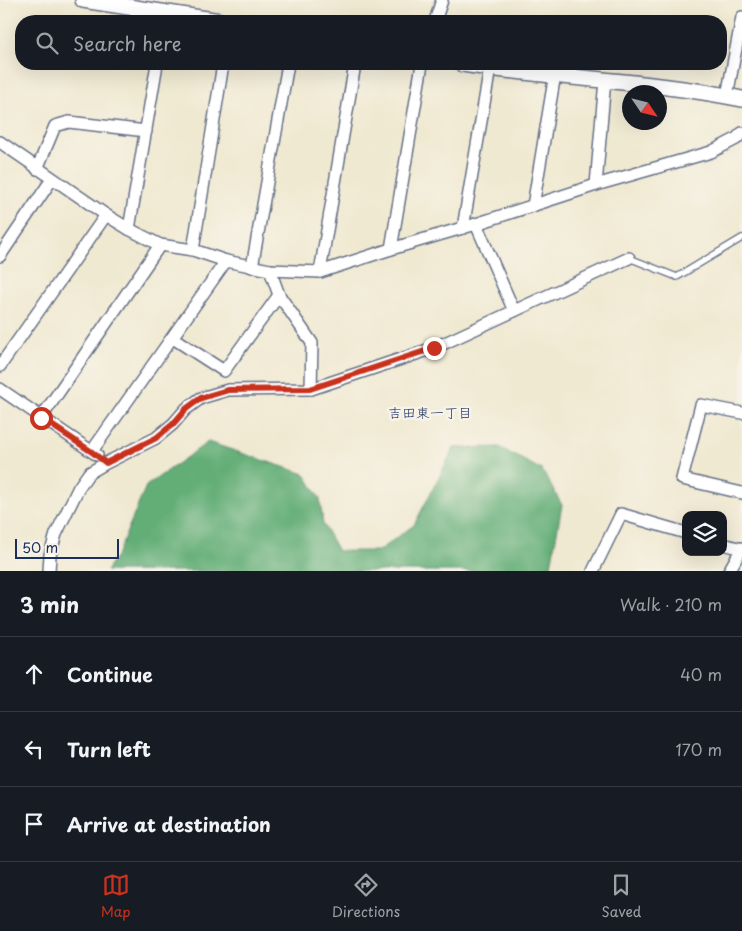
<!DOCTYPE html>
<html lang="en">
<head>
<meta charset="utf-8">
<style>
  :root { --surface:#171b24; --page:#242831; --text:#f1f3f6; --muted:#9ea1a6; --line:#363941; --accent:#c8321e }
  body { margin:0; font-family:"Playpen Sans","Klee One",sans-serif; background:var(--page); color:var(--text) }
  .controls { position:absolute; right:15px; bottom:15px; display:grid; overflow:hidden; border-radius:10px; box-shadow:0 5px 20px #0002 }
  .controls button { width:45px; height:45px; display:grid; place-items:center; padding:0; border:0; border-bottom:1px solid var(--line); background:var(--surface); color:var(--text); font:25px sans-serif }
  .compass { position:absolute; left:622px; top:85px; width:45px; height:45px; border-radius:50%; background:var(--surface); box-shadow:0 5px 20px #0002; rotate:125deg }
  .scale { position:absolute; left:15px; bottom:12px; width:104px; box-sizing:border-box; padding-left:5px; border:2px solid #1b2f5e; border-top:0; font-size:14px; line-height:18px; white-space:nowrap; color:#1b2f5e; -webkit-text-stroke:4px #f7f3e8; paint-order:stroke }
  .stop { position:absolute; width:15px; height:15px; margin:-11px; border:4px solid #c8321e; border-radius:50%; background:#fff }
  .stop.end { background:#c8321e; border-color:#fff; box-shadow:0 1px 5px #0008 }
  .list { margin:0; padding:0; list-style:none }
  h2 { display:flex; justify-content:space-between; align-items:center; height:65px; margin:0; padding:0 20px; font-size:21px }
  h2 small { font-size:16px; font-weight:400; color:var(--muted) }
  .list li { display:grid; grid-template-columns:32px 1fr auto; gap:15px; align-items:center; box-sizing:border-box; height:75px; padding:0 20px; border-top:1px solid var(--line) }
  .list b { display:block; font-size:19px; white-space:nowrap }
  .list em { font-size:16px; font-style:normal; color:var(--muted) }
  .icon { flex:none; width:28px; height:28px; fill:none; stroke:currentColor; stroke-width:2; stroke-linecap:round; stroke-linejoin:round }
  .map { position:relative; flex:none; width:742px; height:571px; overflow:hidden }
  .search { position:absolute; background:var(--surface); box-shadow:0 5px 20px #0002; left:15px; right:15px; top:15px; height:55px; display:flex; align-items:center; gap:12px; box-sizing:border-box; padding:0 18px; border-radius:20px; color:var(--muted); font-size:19px }
  .sheet { height:290px; background:var(--surface) }
  nav { display:flex; justify-content:space-around; align-items:center; box-sizing:border-box; height:70px; border-top:1px solid var(--line); background:var(--surface); font-size:14px; color:var(--muted) }
  nav a { display:grid; justify-items:center; gap:2px }
  nav .on { color:var(--accent) }
  .map>svg:first-child { display:block }
  .forest { fill:#63ae77; stroke:#3f6e6a }
  .lines { fill:none; stroke-linecap:round; stroke-linejoin:round }
  .service-casing { stroke:#667086; stroke-width:8 }
  .minor-casing { stroke:#667086; stroke-width:14 }
  .secondary-casing { stroke:#667086; stroke-width:18 }
  .service { stroke:#fff; stroke-width:5.5 }
  .minor { stroke:#fff; stroke-width:11 }
  .secondary { stroke:#fff; stroke-width:15 }
  .route { stroke:#c8321e; stroke-width:6 }
  .labels { text-anchor:middle; stroke-width:5; stroke-linejoin:round; paint-order:stroke }
  .neighbourhood-label { font-size:14px; fill:#1b2f5e; stroke:#f7f3e8 }
</style>
</head>
<body>
<div class="map">
<svg width="742" height="571" viewBox="0 0 742 571">
  <rect width="100%" height="100%" fill="#f7f3e8"/>
  <filter id="ink" filterUnits="userSpaceOnUse"><feTurbulence type="fractalNoise" baseFrequency=".02" numOctaves="2"/><feDisplacementMap in="SourceGraphic" scale="10" xChannelSelector="R" yChannelSelector="G"/><feConvolveMatrix kernelMatrix="1 2 1 2 8 2 1 2 1" color-interpolation-filters="sRGB"/></filter>
  <filter id="wash" filterUnits="userSpaceOnUse"><feTurbulence type="fractalNoise" baseFrequency=".0096" numOctaves="4" result="noise"/><feDisplacementMap in="SourceGraphic" scale="20" xChannelSelector="R" yChannelSelector="G"/><feGaussianBlur stdDeviation="1.12" result="paint"/><feColorMatrix in="noise" values="0 0 0 0 0 0 0 0 0 0 0 0 0 0 0 0 0 1.4 0 .05"/><feComposite in="paint" operator="in"/></filter>
  <g filter="url(#wash)">
    <rect width="100%" height="100%" fill="#f0e9d1"/>
    <path class="forest" d="M208 442 305 474 320 499 323 524 338 551H378L414 525 454 448 499 447 542 470 562 505 550 571H106L118 553 146 486Z"/>
  </g>
  <g filter="url(#ink)">
    <g class="lines">
      <g class="service-casing">
        <path id="service" d="M629 258 677 277 742 238"/>
      </g>
      <g class="minor-casing">
        <g id="minor">
          <path d="M435 21 442 0"/>
          <path d="M727 96 742 17"/>
          <path d="M0 142 106 215 129 229 160 245 193 250 226 261 270 270 320 272 391 249 476 224 596 185 711 152 736 139 742 133"/>
          <path d="M37 169 55 126 69 122 146 131"/>
          <path d="M596 185 605 80"/>
          <path d="M533 206 555 74"/>
          <path d="M476 224 514 311"/>
          <path d="M463 228 490 68"/>
          <path d="M129 229 157 64"/>
          <path d="M391 249 422 64"/>
          <path d="M193 250 223 64"/>
          <path d="M0 256 52 179"/>
          <path d="M252 267 288 64"/>
          <path d="M270 270 279 295 312 343 311 389"/>
          <path d="M320 272 355 64"/>
          <path d="M173 338 224 371 279 295"/>
          <path d="M0 366 106 215"/>
          <path d="M0 389 97 455"/>
          <path d="M742 413 701 405 682 479 742 493"/>
          <path d="M41 418 160 245"/>
          <path d="M92 451 226 261"/>
          <path d="M723 544 742 549"/>
          <path d="M49 571 50 555 56 534 79 487 89 473 106 463 156 438 173 424 186 409 201 398 228 390 311 389 434 348 629 258"/>
          <path d="M593 571 621 514 686 533"/>
          <path d="M729 571 742 548"/>
        </g>
      </g>
      <g class="secondary-casing">
        <g id="secondary">
          <path d="M83 0 220 21"/>
          <path d="M463 64C556 79 650 80 742 99"/>
        </g>
      </g>
      <use href="#service" class="service"/>
      <use href="#minor" class="minor"/>
      <use href="#secondary" class="secondary"/>
    </g>
  </g>
  <g class="lines" filter="url(#ink)">
    <path class="route" d="M41 418 92 452 106 463 156 438 173 424 186 409 201 398 228 390 310 389 434 348"/>
  </g>
  <g class="labels">
    <g class="neighbourhood-label">
      <text x="430" y="418">吉田東一丁目</text>
    </g>
  </g>
</svg>
<div class="controls">
<button><svg class="icon" aria-label="layers" viewBox="0 0 24 24"><path d="M12 4l9 5-9 5-9-5zM3 14l9 5 9-5"/></svg></button>
</div>
<svg class="compass" viewBox="-18 -18 36 36"><path d="M0-13l5 13h-10z" fill="#e53935"/><path d="M0 13l5-13h-10z" fill="#9ea1a6"/></svg>
<div class="scale">50 m</div>
<div class="stop" style="left:41px;top:418px"></div>
<div class="stop end" style="left:434px;top:348px"></div>
<div class="search"><svg class="icon" aria-label="search" viewBox="0 0 24 24"><circle cx="10" cy="10" r="6"/><path d="M15 15l6 6"/></svg>Search here</div>
</div>
<section class="sheet">
<h2>3 min<small>Walk · 210 m</small></h2>
<ul class="list">
<li><svg class="icon" aria-label="ahead" viewBox="0 0 24 24"><path d="M12 20V5M6 11l6-6 6 6"/></svg><div><b>Continue</b></div><em>40 m</em></li>
<li><svg class="icon" aria-label="left" viewBox="0 0 24 24"><path d="M17 20v-9H6M10 6l-5 5 5 5"/></svg><div><b>Turn left</b></div><em>170 m</em></li>
<li><svg class="icon" aria-label="arrive" viewBox="0 0 24 24"><path d="M6 21V4h12l-3 4 3 4H6"/></svg><div><b>Arrive at destination</b></div></li>
</ul>
</section>
<nav>
<a class="on"><svg class="icon" aria-label="map" viewBox="0 0 24 24"><path d="M3 6l6-2 6 2 6-2v14l-6 2-6-2-6 2zM9 4v14M15 6v14"/></svg>Map</a>
<a><svg class="icon" aria-label="directions" viewBox="0 0 24 24"><path d="M12 3l9 9-9 9-9-9zM9 14v-3h6M13 9l2 2-2 2"/></svg>Directions</a>
<a><svg class="icon" aria-label="saved" viewBox="0 0 24 24"><path d="M7 4h10v16l-5-4-5 4z"/></svg>Saved</a>
</nav>
</body>
</html>
